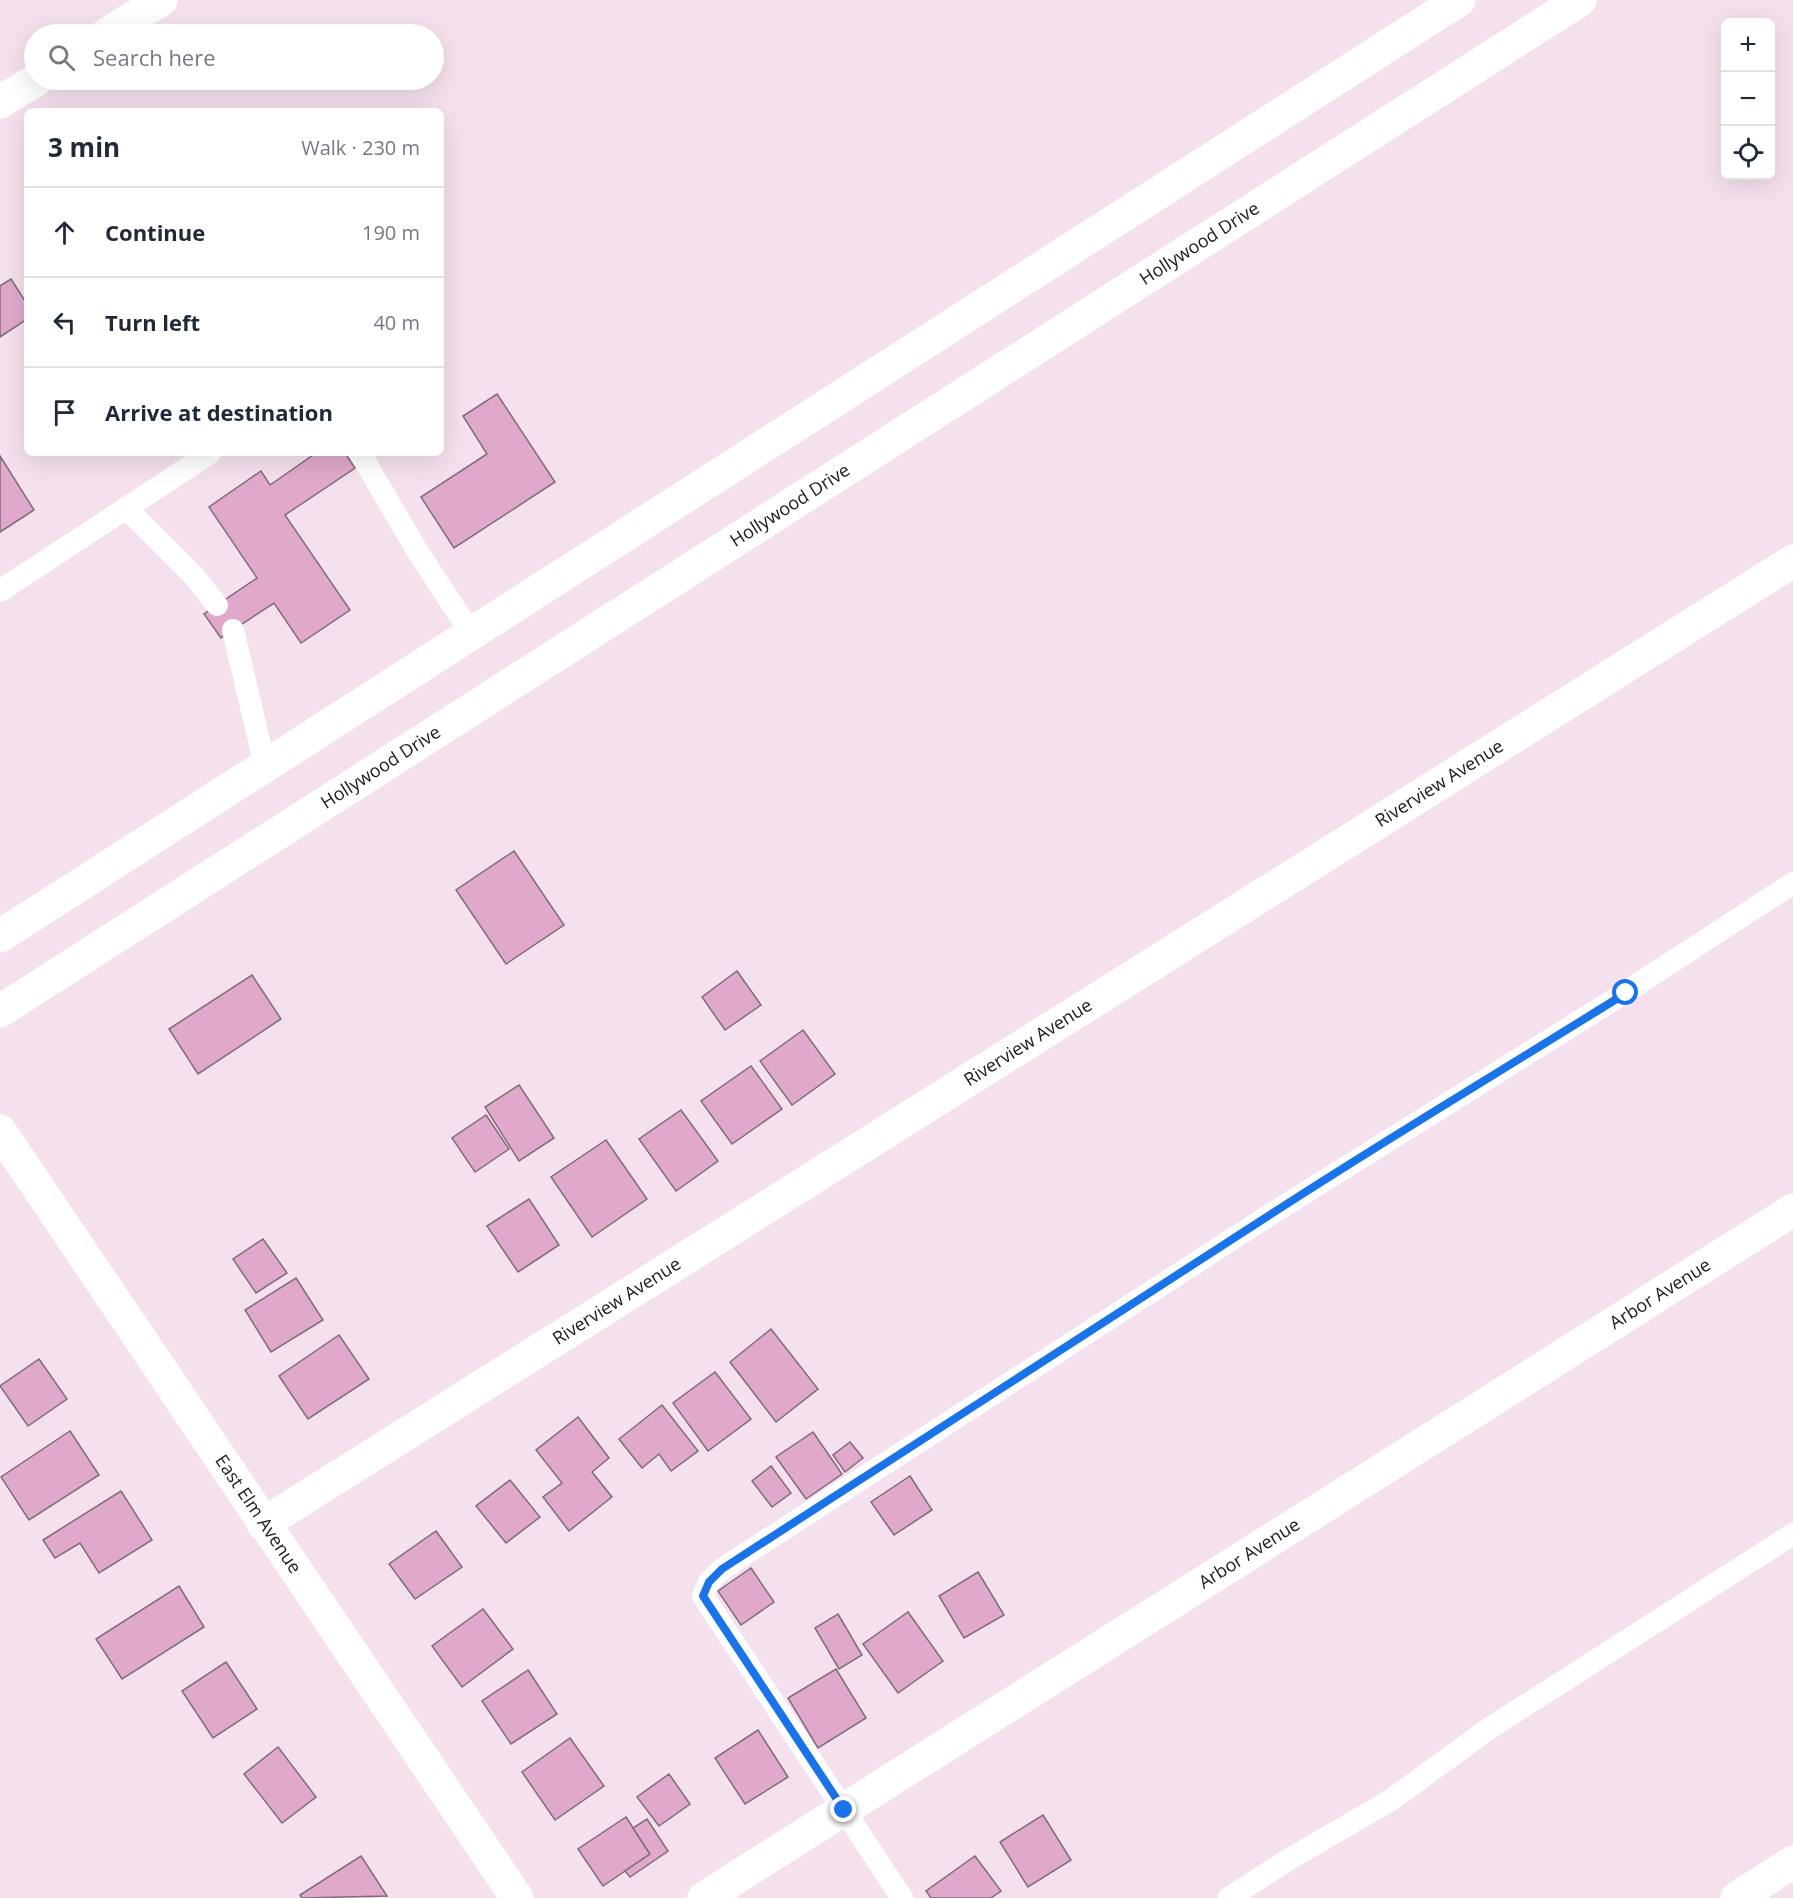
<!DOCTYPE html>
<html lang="en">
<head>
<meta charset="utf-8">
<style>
  :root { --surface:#fff; --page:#f6f6f7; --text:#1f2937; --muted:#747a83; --line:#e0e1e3 }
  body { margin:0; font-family:"Open Sans",sans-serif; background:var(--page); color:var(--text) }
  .controls { position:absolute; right:18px; top:18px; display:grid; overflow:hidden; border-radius:9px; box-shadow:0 6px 24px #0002 }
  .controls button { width:54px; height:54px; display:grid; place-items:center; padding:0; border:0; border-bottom:2px solid var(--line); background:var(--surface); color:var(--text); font:30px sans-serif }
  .stop { position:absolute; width:18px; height:18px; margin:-14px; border:4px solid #1a73e8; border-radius:50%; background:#fff }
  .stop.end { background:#1a73e8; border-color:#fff; box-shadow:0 2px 6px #0008 }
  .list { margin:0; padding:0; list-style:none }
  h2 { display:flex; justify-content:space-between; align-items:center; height:78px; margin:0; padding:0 24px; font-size:26px }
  h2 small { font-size:20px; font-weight:400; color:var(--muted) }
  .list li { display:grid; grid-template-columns:39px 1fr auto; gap:18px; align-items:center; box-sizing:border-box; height:90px; padding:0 24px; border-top:2px solid var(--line) }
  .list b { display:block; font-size:22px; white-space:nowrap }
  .list em { font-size:20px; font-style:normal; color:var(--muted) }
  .icon { flex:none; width:33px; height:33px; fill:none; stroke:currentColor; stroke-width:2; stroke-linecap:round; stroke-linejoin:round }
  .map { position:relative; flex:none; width:1793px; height:1898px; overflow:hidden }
  .search { position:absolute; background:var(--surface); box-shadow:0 6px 24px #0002; left:24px; top:24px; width:420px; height:66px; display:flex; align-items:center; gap:15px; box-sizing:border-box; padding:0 21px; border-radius:33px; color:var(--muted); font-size:22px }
  .panel { position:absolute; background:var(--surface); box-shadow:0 6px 24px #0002; left:24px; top:108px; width:420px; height:348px; border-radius:9px }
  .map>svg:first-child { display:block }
  .building { fill:#e0a9cc; stroke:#7e6d77; stroke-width:1.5 }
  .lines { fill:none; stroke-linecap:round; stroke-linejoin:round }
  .lane { stroke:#fff; stroke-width:22 }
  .street { stroke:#fff; stroke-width:33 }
  .secondary { stroke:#fff; stroke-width:33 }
  .route { stroke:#1a73e8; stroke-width:8 }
  .labels { text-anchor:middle; stroke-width:4.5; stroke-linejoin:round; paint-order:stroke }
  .street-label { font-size:18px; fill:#20191d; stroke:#fdf1f9 }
</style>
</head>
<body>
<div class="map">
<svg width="1793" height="1898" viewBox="0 0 1793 1898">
  <rect width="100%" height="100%" fill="#f5e1ee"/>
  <g class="building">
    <path d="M11 279 27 304V319L0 337V286Z"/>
    <path d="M497 394 555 482 454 548 421 497 487 454 463 416Z"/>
    <path d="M316 453H345L355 468 285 515 350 610 301 643 274 603 221 638 204 614 257 578 209 507 261 471 270 485Z"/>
    <path d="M0 456 34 510 0 532Z"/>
    <path d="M514 851 564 925 506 964 456 890Z"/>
    <path d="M737 971 761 1005 725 1030 702 997Z"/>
    <path d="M252 975 281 1019 198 1074 169 1029Z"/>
    <path d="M803 1030 835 1074 792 1105 760 1061Z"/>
    <path d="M751 1066 782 1109 732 1144 701 1101Z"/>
    <path d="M519 1085 554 1138 519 1161 485 1107Z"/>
    <path d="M681 1110 718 1161 676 1191 639 1139Z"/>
    <path d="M486 1115 509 1149 475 1172 452 1138Z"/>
    <path d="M606 1140 647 1199 592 1237 551 1177Z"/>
    <path d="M529 1199 559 1245 518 1272 487 1226Z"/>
    <path d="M263 1239 287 1273 256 1293 233 1259Z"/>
    <path d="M296 1278 323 1320 271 1352 245 1310Z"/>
    <path d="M771 1329 818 1389 776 1422 730 1362Z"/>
    <path d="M339 1335 369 1379 308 1419 279 1376Z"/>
    <path d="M39 1359 67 1399 28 1426 0 1386Z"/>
    <path d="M715 1372 751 1419 708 1451 673 1403Z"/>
    <path d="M662 1405 698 1451 671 1471 659 1454 642 1468 619 1439Z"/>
    <path d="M578 1417 609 1458 592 1472 612 1497 569 1531 543 1497 562 1483 536 1450Z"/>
    <path d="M70 1431 99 1475 29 1520 1 1477Z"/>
    <path d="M813 1432 842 1474 806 1499 776 1457Z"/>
    <path d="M850 1442 863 1458 845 1472 833 1455Z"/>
    <path d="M771 1466 791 1493 772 1507 752 1481Z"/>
    <path d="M910 1476 932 1510 894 1535 871 1502Z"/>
    <path d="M510 1480 540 1517 506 1543 476 1506Z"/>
    <path d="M121 1491 152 1540 99 1573 80 1543 55 1558 43 1540Z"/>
    <path d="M436 1531 462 1567 415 1599 389 1564Z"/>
    <path d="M751 1568 774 1602 741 1625 718 1591Z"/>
    <path d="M978 1572 1004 1615 964 1638 939 1596Z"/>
    <path d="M179 1586 204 1627 122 1679 96 1639Z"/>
    <path d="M483 1609 513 1649 462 1687 432 1646Z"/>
    <path d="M908 1612 943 1661 898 1693 863 1644Z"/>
    <path d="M838 1614 862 1655 839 1669 815 1628Z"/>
    <path d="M226 1662 257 1709 213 1738 182 1691Z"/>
    <path d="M836 1669 866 1718 818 1748 788 1698Z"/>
    <path d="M528 1670 557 1714 511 1744 482 1701Z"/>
    <path d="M758 1730 788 1777 745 1804 715 1758Z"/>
    <path d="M570 1738 604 1786 555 1820 522 1772Z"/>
    <path d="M278 1747 316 1797 282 1823 244 1774Z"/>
    <path d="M669 1774 690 1804 659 1826 637 1797Z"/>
    <path d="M1043 1815 1071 1860 1028 1887 1000 1842Z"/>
    <path d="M626 1817 650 1854 603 1886 578 1849Z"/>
    <path d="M647 1819 668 1851 630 1877 625 1871 650 1854 633 1828Z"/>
    <path d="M361 1856 387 1896 302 1898 300 1895Z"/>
    <path d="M975 1856 1001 1891 991 1898H931L926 1891Z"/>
  </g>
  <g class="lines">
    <g class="lane">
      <path d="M360 453 416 549 471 633"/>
      <path d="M126 508 193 575 217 605"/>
      <path d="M0 591 210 453"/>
      <path d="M233 630 265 766"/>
      <path d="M902 1898 703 1596 709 1582 722 1569 1279 1209 1626 992 1793 883"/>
      <path d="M1229 1898 1286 1861 1391 1800 1487 1730 1793 1534"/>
    </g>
    <g class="street">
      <path d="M107 34 161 0"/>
      <path d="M0 102 36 80"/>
      <path d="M0 936 1459 0"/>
      <path id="s1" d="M0 1011 1580 0"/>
      <path id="s2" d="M263 1524 1793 561"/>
      <path id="s3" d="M704 1898 1793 1210"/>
      <path d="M1737 1898 1793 1862"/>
    </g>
    <path class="secondary" id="s4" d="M0 1131 517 1898"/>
  </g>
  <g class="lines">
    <path class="route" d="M844 1810 703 1596 709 1582 722 1569C908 1449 1093 1329 1279 1209 1393 1135 1511 1065 1626 993"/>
  </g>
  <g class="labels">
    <g class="street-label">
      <text dy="6" stroke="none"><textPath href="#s1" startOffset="1424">Hollywood Drive</textPath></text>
      <text dy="6" stroke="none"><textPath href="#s1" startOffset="938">Hollywood Drive</textPath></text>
      <text dy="6" stroke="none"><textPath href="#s1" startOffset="452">Hollywood Drive</textPath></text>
      <text dy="6" stroke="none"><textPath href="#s2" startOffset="1390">Riverview Avenue</textPath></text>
      <text dy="6" stroke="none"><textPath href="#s2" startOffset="904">Riverview Avenue</textPath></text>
      <text dy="6" stroke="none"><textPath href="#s3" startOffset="1131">Arbor Avenue</textPath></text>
      <text dy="6" stroke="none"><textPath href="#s2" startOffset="418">Riverview Avenue</textPath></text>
      <text dy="6" stroke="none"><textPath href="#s4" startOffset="462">East Elm Avenue</textPath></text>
      <text dy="6" stroke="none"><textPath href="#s3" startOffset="645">Arbor Avenue</textPath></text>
    </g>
  </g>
</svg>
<div class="controls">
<button>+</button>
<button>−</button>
<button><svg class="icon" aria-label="locate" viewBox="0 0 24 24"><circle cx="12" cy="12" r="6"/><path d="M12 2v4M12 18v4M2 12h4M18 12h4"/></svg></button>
</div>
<div class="stop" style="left:1626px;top:993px"></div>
<div class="stop end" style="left:844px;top:1810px"></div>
<div class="search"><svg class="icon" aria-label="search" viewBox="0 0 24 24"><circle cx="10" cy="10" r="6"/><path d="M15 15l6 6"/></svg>Search here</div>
<section class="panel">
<h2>3 min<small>Walk · 230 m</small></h2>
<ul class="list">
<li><svg class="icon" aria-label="ahead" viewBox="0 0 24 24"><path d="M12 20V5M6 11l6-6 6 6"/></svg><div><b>Continue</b></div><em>190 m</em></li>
<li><svg class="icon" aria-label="left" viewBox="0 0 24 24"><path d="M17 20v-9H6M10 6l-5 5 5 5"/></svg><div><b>Turn left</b></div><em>40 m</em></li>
<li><svg class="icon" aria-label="arrive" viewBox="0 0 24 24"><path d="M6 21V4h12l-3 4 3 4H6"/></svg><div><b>Arrive at destination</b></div></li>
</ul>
</section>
</div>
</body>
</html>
